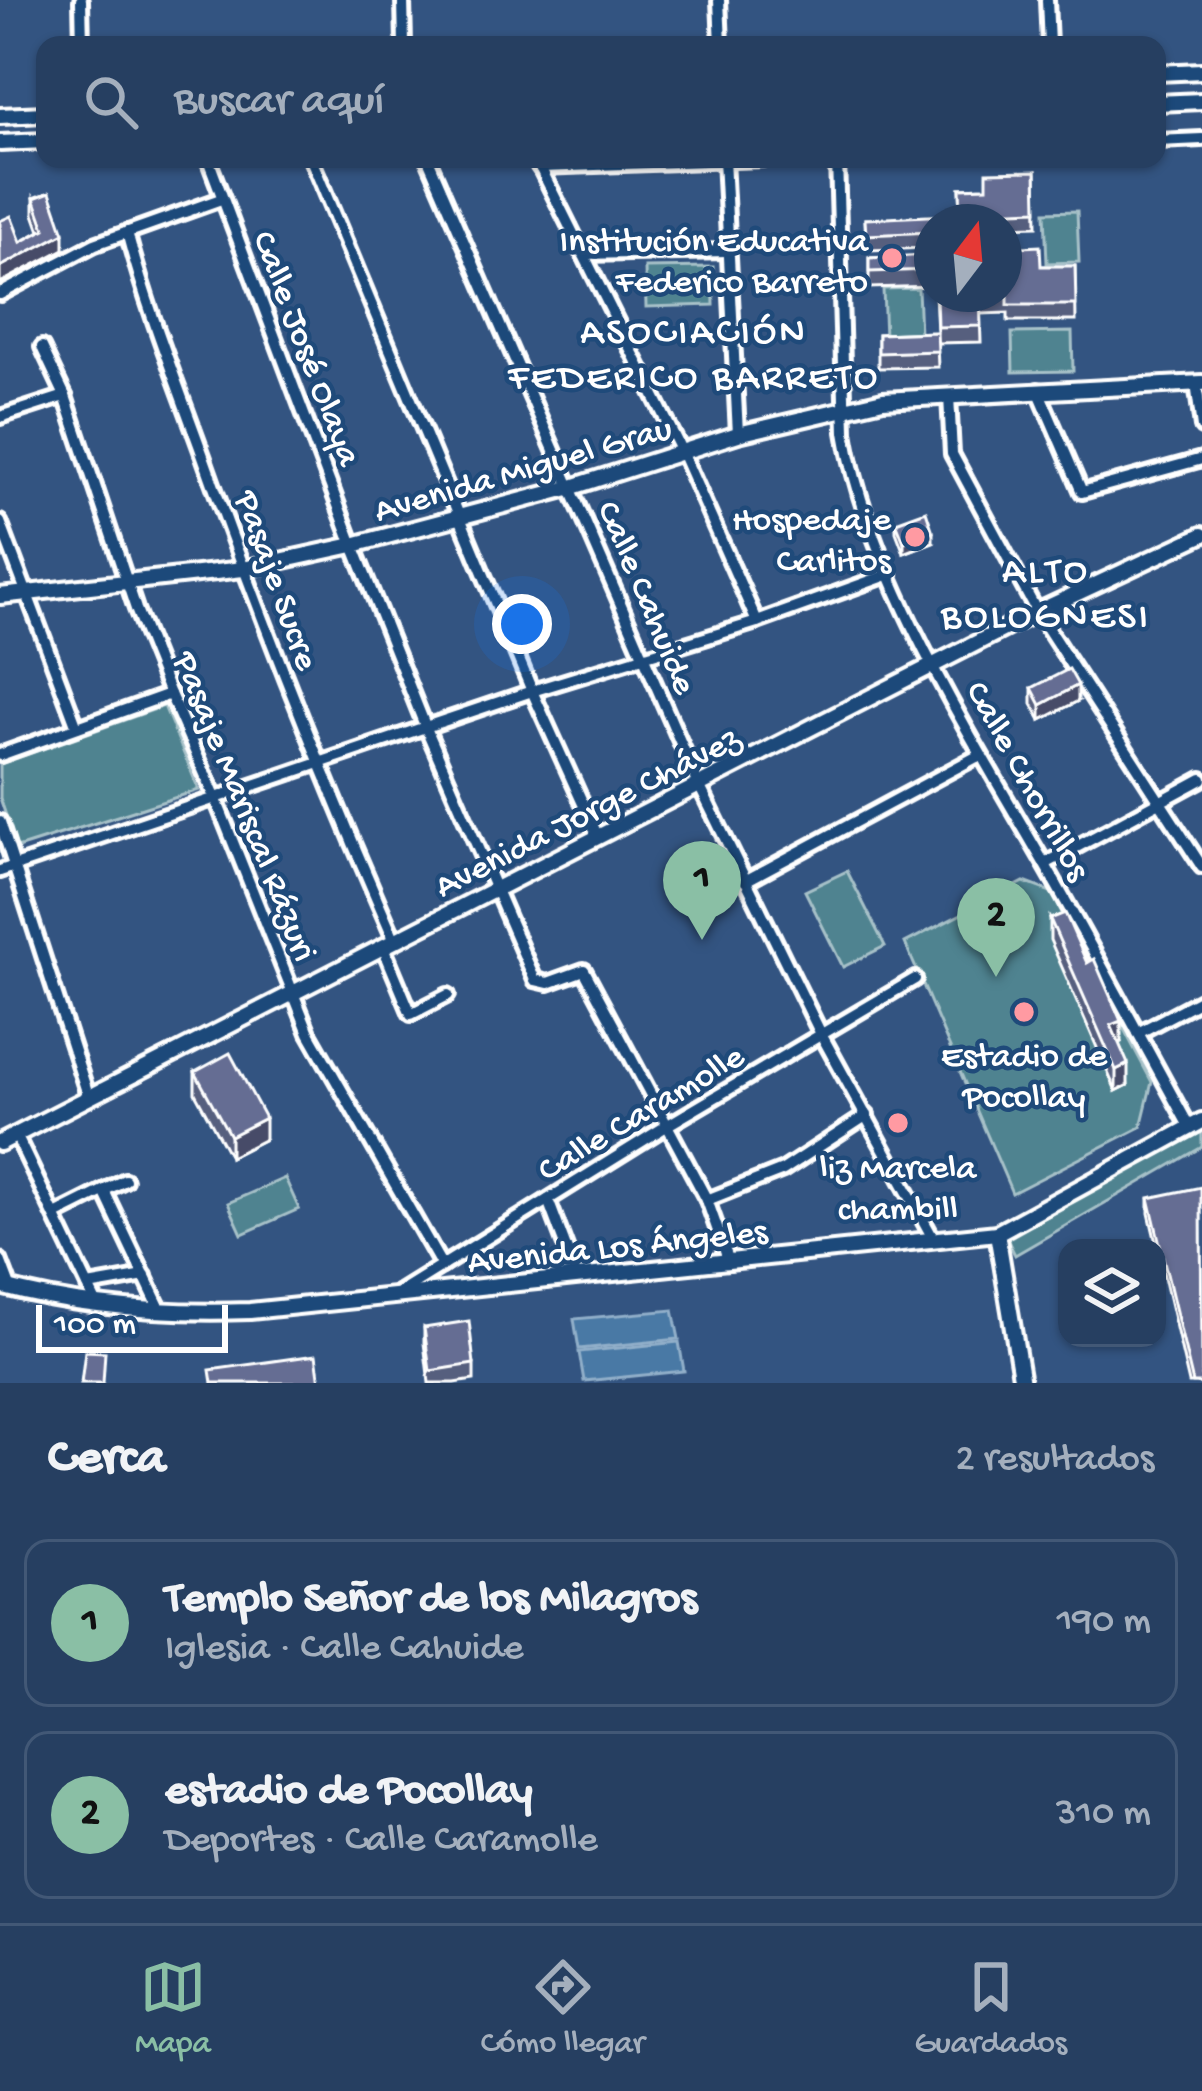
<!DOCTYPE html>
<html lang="es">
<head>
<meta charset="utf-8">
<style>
  :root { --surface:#263f61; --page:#2e4667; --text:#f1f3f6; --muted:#a4afbd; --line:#425876; --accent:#8abfa5 }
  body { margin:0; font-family:"Gochi Hand",sans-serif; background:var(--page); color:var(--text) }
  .controls { position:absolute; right:36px; bottom:36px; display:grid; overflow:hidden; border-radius:24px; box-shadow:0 3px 9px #0004 }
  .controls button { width:108px; height:108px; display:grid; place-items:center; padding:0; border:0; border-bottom:3px solid var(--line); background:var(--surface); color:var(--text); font:60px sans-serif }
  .compass { position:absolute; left:914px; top:204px; width:108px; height:108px; border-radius:50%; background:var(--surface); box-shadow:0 3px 9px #0004; rotate:16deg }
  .scale { position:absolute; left:36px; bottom:30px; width:192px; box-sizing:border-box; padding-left:12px; border:6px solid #fff; border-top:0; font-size:33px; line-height:42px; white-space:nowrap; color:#fff; -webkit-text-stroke:9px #1f4a7a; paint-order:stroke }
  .you { position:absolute; left:522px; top:624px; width:42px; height:42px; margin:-30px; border:9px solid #fff; border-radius:50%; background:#1a73e8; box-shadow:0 0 0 18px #1a73e833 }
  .badge { display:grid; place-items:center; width:78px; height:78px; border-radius:50%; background:var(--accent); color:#111; font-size:39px; font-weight:700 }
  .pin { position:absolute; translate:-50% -99px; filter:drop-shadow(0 3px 6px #0008) }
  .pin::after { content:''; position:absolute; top:63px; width:42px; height:36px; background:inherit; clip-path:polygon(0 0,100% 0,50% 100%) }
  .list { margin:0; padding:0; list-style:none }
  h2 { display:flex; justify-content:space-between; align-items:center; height:156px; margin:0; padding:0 48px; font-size:51px }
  h2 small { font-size:39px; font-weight:400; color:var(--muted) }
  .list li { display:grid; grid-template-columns:78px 1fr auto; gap:36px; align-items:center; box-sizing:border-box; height:168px; margin:0 24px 24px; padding:0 24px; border:3px solid var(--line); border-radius:24px }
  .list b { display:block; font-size:45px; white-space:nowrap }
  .list p { margin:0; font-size:39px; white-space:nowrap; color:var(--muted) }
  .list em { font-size:39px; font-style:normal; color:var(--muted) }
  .icon { flex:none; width:66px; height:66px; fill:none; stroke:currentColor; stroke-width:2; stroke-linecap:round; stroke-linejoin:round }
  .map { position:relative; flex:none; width:1202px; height:1383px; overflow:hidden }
  .search { position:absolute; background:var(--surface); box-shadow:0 3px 9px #0004; left:36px; right:36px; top:36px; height:132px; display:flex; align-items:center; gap:30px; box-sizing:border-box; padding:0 42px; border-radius:24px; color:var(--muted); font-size:45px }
  .sheet { height:540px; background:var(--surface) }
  nav { display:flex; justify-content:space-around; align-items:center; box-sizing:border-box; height:168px; border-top:3px solid var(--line); background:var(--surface); font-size:33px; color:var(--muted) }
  nav a { display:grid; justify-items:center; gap:6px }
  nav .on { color:var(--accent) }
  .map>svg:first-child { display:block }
  .green { fill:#4f8390; stroke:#a7c1c8; stroke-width:3 }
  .water { fill:#4879a5; stroke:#91afc9; stroke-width:3 }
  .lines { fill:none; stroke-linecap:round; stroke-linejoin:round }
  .street-casing { stroke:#fff; stroke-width:20 }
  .secondary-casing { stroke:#fff; stroke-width:22 }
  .street { stroke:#1f4a7a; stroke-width:10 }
  .secondary { stroke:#1f4a7a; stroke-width:14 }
  .wall { fill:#575e7e; stroke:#fff; stroke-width:3 }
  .shaded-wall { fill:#474c67; stroke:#fff; stroke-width:3 }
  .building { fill:#656d93; stroke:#fff; stroke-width:3 }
  .poi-dot { fill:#ff9aa2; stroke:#1f4a7a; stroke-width:4.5 }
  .labels { text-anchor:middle; stroke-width:9; stroke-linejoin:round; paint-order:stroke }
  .poi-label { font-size:36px; fill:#fff; stroke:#1f4a7a; text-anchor:end }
  .street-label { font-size:36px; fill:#fff; stroke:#1f4a7a }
  .neighbourhood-label { font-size:39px; letter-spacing:3px; fill:#fff; stroke:#1f4a7a }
</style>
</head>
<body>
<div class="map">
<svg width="1202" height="1383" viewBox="0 0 1202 1383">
  <rect width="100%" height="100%" fill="#335481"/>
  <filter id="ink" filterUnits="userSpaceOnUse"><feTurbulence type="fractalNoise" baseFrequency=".00833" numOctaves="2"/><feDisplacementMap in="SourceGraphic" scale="24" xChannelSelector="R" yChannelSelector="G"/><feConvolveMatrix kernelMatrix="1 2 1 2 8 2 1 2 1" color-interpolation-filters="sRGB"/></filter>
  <g filter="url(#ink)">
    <g class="green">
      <path d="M1077 211 1079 262 1047 263 1045 212Z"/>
      <path d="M713 267 714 305 646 307 645 268Z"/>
      <path d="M918 288 920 335 885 337 883 289Z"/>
      <path d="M1072 332 1073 371 1013 372 1012 333Z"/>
      <path d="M164 706 199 790 17 848 0 798V764Z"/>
      <path d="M847 871 885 946 843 967 805 891Z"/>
      <path d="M1024 882 1051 892 1152 1082 1141 1127 1012 1193 905 943Z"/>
      <path d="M1202 1129V1147L1015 1255 1007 1239Z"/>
      <path d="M285 1178 299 1209 242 1234 228 1203Z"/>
    </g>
    <g class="water">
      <path d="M673 1310 679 1339 579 1349 574 1319Z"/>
      <path d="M679 1342 684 1371 584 1381 579 1352Z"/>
    </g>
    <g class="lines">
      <g class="street-casing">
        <g id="street">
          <path d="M81 0 82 45"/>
          <path d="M403 0 404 45"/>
          <path d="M719 0 721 45"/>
          <path d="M1047 0 1049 45"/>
          <path d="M1157 141 1202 139"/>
          <path d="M208 159 353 545 426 728 535 980 548 983 584 970 707 1200 729 1262"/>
          <path d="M311 159 532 691 598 837"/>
          <path d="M428 159 699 785 822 1036 934 1240"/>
          <path d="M536 159 682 452 757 622"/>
          <path d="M724 159 738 434"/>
          <path d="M837 159 845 432C867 572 973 740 1044 863 1094 950 1141 1039 1190 1128"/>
          <path d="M539 167 763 159"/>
          <path d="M127 232C147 309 176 381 203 456 261 620 325 781 395 941"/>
          <path d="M583 254 727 251"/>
          <path d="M0 294 95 244 221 199"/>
          <path d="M42 347 65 396 136 609 170 694 215 797 309 1033 442 1266"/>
          <path d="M1196 383 1202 427"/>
          <path d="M1038 390 1082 492 1202 459"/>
          <path d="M949 396 952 454 1037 612 1202 867"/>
          <path d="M0 417 65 396"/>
          <path d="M0 522 77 727"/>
          <path d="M0 755 170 694"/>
          <path d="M0 822 89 1098"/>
          <path d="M1045 864 1202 779"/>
          <path d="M0 871 532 691 757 622 890 574"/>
          <path d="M745 881 980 755"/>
          <path d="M383 947 411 1014 448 995"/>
          <path d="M1138 1033 1202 999"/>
          <path d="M16 1135 97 1305"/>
          <path d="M104 1191 161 1311"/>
          <path d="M548 1200 577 1277"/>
          <path d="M707 1200 783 1170 867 1115"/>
          <path d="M55 1215 125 1180"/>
          <path d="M0 1260 11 1289"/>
          <path d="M88 1286 145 1276"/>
          <path d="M395 1295 668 1125 915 979"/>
        </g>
      </g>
      <g class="secondary-casing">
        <g id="secondary">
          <path d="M1157 73 1202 71"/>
          <path d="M1157 103 1202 101"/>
          <path d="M0 116 45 114"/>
          <path d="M0 143 45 141"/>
          <path d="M0 596 243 569 353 545 572 487 738 434 883 400 1202 383"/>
          <path d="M0 1143 1037 612 1202 535"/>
          <path d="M997 1233 1022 1383"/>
          <path d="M0 1286C81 1308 166 1314 250 1311L997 1233 1202 1121"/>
        </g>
      </g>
      <use href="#street" class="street"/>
      <use href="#secondary" class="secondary"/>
    </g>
    <g class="wall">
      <path d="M1036 171 1037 226 1004 227V222H961L960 188 987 187Z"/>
      <path d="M34 198 64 249 21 242 40 231 34 214Z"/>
      <path d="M865 219 932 222V248L866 250Z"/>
      <path d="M932 255V286L869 288V258Z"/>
      <path d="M1041 266H1075L1076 321H1008V313L980 314 981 342 937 343 938 367 878 368V334L937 332 935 294Z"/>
      <path d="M896 522 933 542 904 553 896 532Z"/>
      <path d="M1032 688 1078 701 1041 720 1032 704Z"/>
      <path d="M1050 919 1121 1042 1119 1043 1128 1085 1116 1091 1050 940Z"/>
      <path d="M195 1072 265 1139 230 1157 195 1093Z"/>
      <path d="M1149 1198 1202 1383H1189L1149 1213Z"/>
      <path d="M424 1328 474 1364V1380L455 1383H429L424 1343Z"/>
    </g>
    <g class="shaded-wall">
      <path d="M64 233V249L0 283V267Z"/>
      <path d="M933 532V542L904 553V542Z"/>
      <path d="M1078 685V701L1041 720V705Z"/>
      <path d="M1121 1021V1042L1111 1046V1025Z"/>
      <path d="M1128 1064V1085L1116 1091V1070Z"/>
      <path d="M265 1118V1139L230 1157V1136Z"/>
    </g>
    <g class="building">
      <path d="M1036 171 1037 210 961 213 960 188 987 187V172Z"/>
      <path d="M50 192 64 233 0 267V221L11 216 21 242 45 229 34 198Z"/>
      <path d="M948 215V222H932V232L866 235 865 219Z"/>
      <path d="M1040 246 1041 266H1075L1076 305H1008V297L980 298 981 326 937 327 936 294H1004V248Z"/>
      <path d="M932 255V270L869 272V258Z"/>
      <path d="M937 332 938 351 878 353V334Z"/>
      <path d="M926 511 933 532 904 542 896 522Z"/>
      <path d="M1069 669 1078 685 1041 705 1032 688Z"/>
      <path d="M1065 913 1087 963 1094 959 1121 1021 1111 1025 1128 1064 1116 1070 1050 919Z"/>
      <path d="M230 1053 265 1118 230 1136 195 1072Z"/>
      <path d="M1201 1187 1202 1383H1193L1149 1198Z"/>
      <path d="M469 1321 474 1364 430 1371 424 1328Z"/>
      <path d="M85 1351 105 1352 103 1383H81Z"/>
      <path d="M316 1355 320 1383H212L210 1370Z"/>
    </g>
  </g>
  <g class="poi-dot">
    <circle cx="892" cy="258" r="12"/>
    <circle cx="915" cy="537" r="12"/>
    <circle cx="1024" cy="1012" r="12"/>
    <circle cx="898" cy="1123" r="12"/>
  </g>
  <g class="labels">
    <g class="poi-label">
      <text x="868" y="250">Institución Educativa<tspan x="868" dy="41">Federico Barreto</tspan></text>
      <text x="891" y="529">Hospedaje<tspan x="891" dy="41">Carlitos</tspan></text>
      <text x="1024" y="1065" text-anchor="middle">Estadio de<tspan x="1024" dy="41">Pocollay</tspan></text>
      <text x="898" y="1177" text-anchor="middle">liz Marcela<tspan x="898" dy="41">chambill</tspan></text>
    </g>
    <g class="street-label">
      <text transform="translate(310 347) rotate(69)" y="13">Calle José Olaya</text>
      <text transform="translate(522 466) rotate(-16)" y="13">Avenida Miguel Grau</text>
      <text transform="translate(280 579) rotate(70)" y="13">Pasaje Sucre</text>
      <text transform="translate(650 596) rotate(67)" y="13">Calle Cahuide</text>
      <text transform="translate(1031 779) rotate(61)" y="13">Calle Chorrillos</text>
      <text transform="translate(248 805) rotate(68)" y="13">Pasaje Mariscal Rázuri</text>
      <text transform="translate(586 809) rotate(-27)" y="13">Avenida Jorge Chávez</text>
      <text transform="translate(639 1110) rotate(-31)" y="13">Calle Caramolle</text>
      <text transform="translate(617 1243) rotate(-6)" y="13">Avenida Los Ángeles</text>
    </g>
    <g class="neighbourhood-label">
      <text x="694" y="342">ASOCIACIÓN<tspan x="694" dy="45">FEDERICO BARRETO</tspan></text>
      <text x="1046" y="581">ALTO<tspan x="1046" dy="45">BOLOGNESI</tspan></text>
    </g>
  </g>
</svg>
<div class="controls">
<button><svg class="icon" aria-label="layers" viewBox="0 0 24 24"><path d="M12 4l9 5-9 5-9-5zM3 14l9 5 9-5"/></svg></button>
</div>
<svg class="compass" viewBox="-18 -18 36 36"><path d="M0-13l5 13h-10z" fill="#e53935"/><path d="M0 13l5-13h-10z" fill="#a4afbd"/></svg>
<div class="scale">100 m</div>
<div class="you"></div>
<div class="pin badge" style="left:702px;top:940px">1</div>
<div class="pin badge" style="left:996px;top:977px">2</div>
<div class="search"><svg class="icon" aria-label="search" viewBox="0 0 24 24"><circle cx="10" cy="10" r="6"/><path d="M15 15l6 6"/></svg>Buscar aquí</div>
</div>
<section class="sheet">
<h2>Cerca<small>2 resultados</small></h2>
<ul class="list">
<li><span class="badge">1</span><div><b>Templo Señor de los Milagros</b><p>Iglesia · Calle Cahuide</p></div><em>190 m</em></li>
<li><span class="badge">2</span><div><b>estadio de Pocollay</b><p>Deportes · Calle Caramolle</p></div><em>310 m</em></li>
</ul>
</section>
<nav>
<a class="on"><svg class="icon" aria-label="map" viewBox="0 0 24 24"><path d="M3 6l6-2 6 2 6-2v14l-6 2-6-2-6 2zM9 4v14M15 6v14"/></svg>Mapa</a>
<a><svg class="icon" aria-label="directions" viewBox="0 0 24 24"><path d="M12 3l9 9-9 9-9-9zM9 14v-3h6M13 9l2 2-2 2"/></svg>Cómo llegar</a>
<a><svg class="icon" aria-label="saved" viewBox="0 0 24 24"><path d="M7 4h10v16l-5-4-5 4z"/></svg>Guardados</a>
</nav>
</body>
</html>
